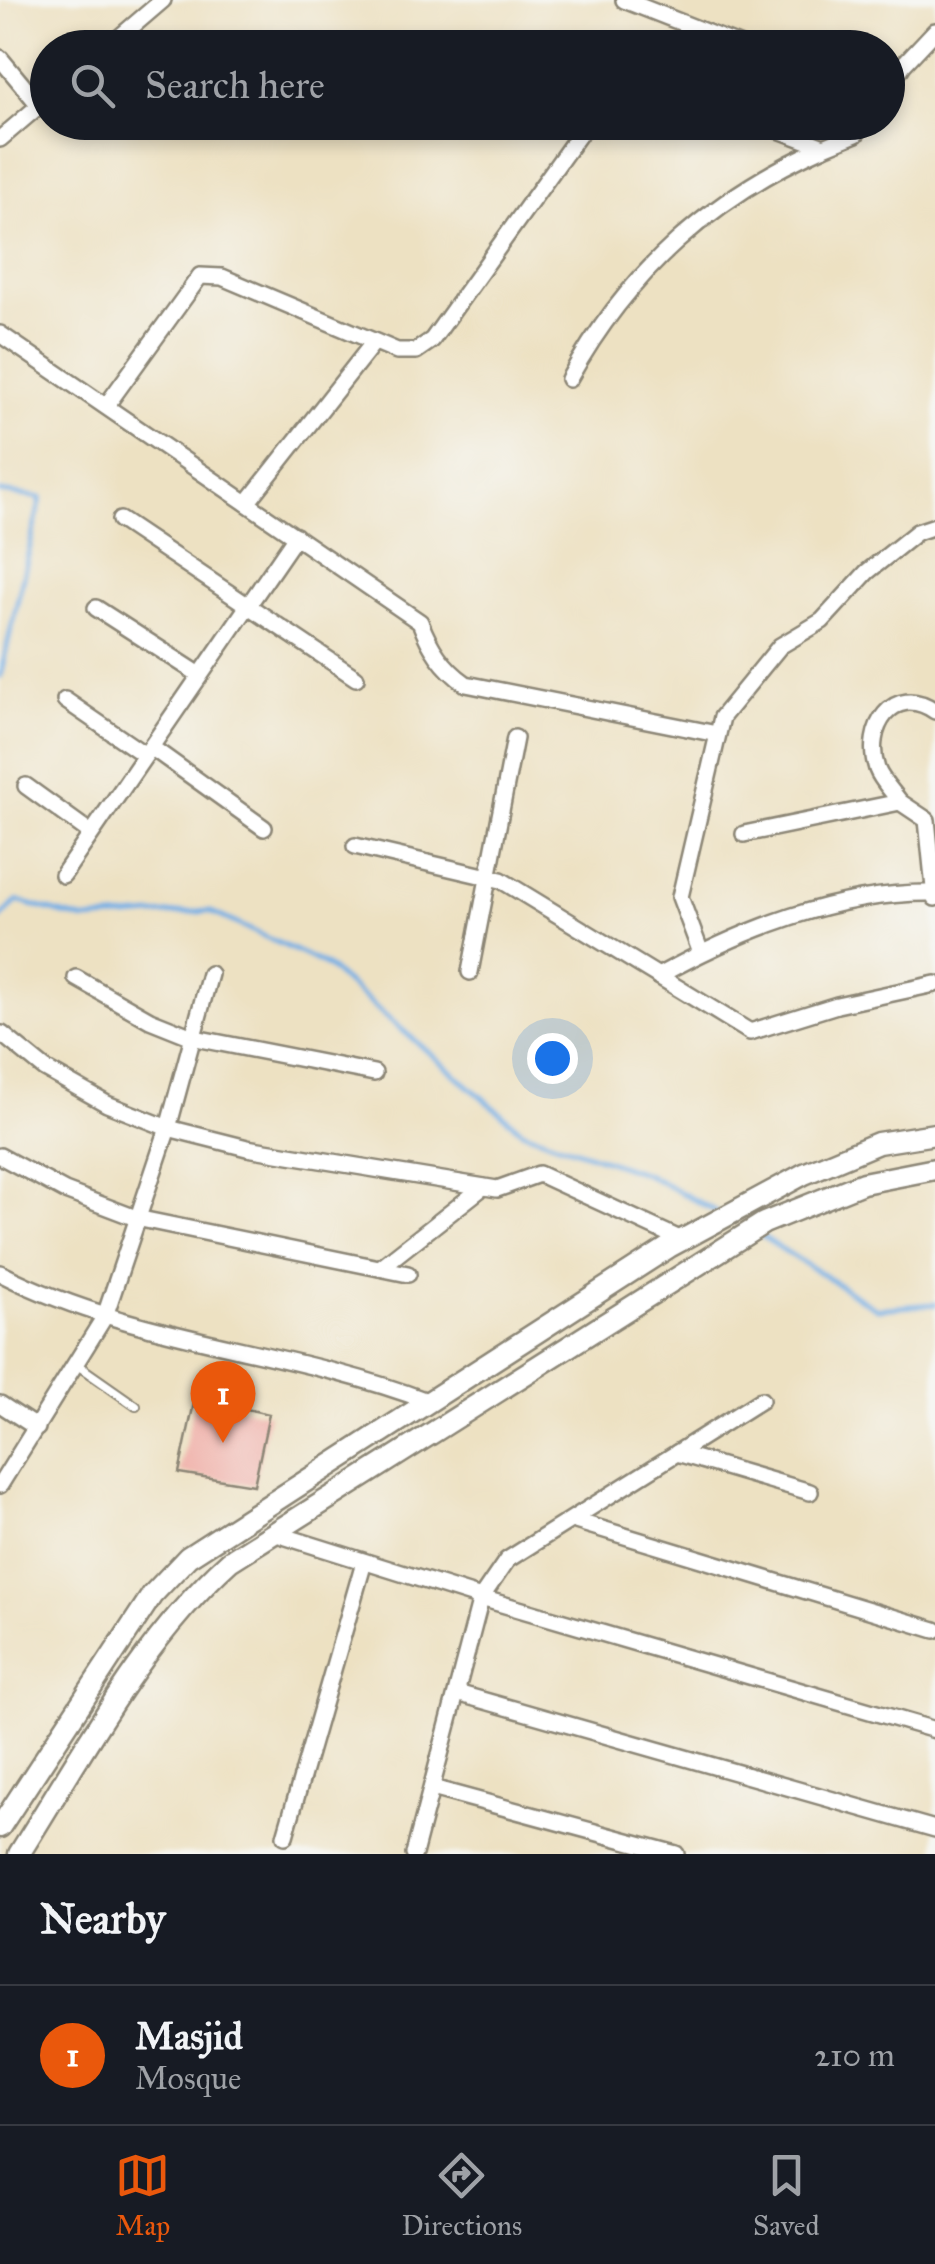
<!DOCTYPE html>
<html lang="en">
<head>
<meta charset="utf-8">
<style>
  :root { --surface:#171b24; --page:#242831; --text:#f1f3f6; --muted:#9ea1a6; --line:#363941; --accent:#ea580c }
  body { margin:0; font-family:"IM FELL Great Primer",serif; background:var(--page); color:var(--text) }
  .you { position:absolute; left:552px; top:1058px; width:35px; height:35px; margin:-25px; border:8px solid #fff; border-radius:50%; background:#1a73e8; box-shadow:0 0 0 15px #1a73e833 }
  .badge { display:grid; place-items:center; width:65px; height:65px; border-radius:50%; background:var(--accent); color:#fff; font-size:32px; font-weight:700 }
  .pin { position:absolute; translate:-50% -82px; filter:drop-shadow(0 2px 5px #0008) }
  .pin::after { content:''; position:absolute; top:52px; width:35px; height:30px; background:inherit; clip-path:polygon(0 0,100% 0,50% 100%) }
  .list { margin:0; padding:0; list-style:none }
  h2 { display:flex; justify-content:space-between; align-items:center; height:130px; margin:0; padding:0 40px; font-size:42px }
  h2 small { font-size:32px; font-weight:400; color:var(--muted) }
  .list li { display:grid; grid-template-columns:65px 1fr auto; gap:30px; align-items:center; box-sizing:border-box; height:140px; padding:0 40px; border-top:2px solid var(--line) }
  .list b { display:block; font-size:38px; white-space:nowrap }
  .list p { margin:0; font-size:32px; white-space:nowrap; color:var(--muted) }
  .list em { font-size:32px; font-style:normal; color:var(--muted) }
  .icon { flex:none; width:55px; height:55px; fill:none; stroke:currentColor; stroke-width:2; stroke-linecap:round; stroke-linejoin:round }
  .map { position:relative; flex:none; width:935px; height:1854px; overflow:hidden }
  .search { position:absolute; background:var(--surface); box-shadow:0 5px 15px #0003; left:30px; right:30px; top:30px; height:110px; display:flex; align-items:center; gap:25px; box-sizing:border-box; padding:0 35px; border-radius:55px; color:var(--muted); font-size:38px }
  .sheet { height:270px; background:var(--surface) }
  nav { display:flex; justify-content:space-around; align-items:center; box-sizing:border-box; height:140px; border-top:2px solid var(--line); background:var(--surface); font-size:28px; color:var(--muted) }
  nav a { display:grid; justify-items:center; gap:5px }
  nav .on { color:var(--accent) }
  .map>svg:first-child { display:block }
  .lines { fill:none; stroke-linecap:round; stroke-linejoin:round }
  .stream { stroke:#73afe5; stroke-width:5 }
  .building { fill:#f0b0a9 }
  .service-casing { stroke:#8c8676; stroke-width:12 }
  .minor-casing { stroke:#8c8676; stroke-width:20 }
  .tertiary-casing { stroke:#8c8676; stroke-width:25 }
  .service { stroke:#fff; stroke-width:8 }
  .minor { stroke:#fff; stroke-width:15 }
  .tertiary { stroke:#fff; stroke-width:20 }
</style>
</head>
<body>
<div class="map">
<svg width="935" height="1854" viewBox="0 0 935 1854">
  <rect width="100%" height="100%" fill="#f6f6f2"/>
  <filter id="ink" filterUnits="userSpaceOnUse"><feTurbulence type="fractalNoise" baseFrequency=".01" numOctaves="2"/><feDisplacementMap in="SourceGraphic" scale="20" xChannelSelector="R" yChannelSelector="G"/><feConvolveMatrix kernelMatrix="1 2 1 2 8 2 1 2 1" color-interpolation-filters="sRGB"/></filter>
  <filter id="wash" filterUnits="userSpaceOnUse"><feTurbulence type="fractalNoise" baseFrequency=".0048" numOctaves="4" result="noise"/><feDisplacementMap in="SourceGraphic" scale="40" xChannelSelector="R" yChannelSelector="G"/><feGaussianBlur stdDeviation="2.25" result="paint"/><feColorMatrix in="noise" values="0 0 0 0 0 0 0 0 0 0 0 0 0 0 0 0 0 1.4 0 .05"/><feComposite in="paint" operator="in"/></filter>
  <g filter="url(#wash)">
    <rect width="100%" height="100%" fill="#ede1c2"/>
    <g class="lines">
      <g class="stream">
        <path d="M0 492 41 498 0 677"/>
        <path d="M0 919 17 901 85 920 209 911 324 964 522 1131 648 1175 717 1212"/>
        <path d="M758 1234 877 1309 935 1304"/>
      </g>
    </g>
    <g id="blocks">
      <path class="building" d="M195 1398 269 1414 254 1485 179 1473Z"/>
    </g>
  </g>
  <g filter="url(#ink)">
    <use href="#blocks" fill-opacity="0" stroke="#8c8676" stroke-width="2.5"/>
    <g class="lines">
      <g class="service-casing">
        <path id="service" d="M76 1364 136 1406"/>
      </g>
      <g class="minor-casing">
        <g id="minor">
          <path d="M624 0 746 48"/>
          <path d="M107 48 163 0"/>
          <path d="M0 58 39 105"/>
          <path d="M888 89 903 65 935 31"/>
          <path d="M757 122 824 147 856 134 865 122"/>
          <path d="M0 139 48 98"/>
          <path d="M0 334 420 622C430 648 443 668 466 684L717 734"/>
          <path d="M569 379C628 272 712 197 824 147"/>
          <path d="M106 406 200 276 222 277 397 351H416L432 340 588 122"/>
          <path d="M247 503 374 342"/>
          <path d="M120 520 356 678"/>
          <path d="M96 608 200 675"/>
          <path d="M65 700 145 755"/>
          <path d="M151 747 264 828"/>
          <path d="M26 786 91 833"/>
          <path d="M900 802C893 792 881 780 877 769 863 729 893 682 935 711"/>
          <path d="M744 834 900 802 927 820 935 898"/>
          <path d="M355 846 501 880 750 1032 837 1005 935 984"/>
          <path d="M63 875 296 536"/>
          <path d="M701 953 680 897 722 717 780 646 822 621 867 572 917 532 935 526"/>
          <path d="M470 972 515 738"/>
          <path d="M658 976C742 930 837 891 935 893"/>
          <path d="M76 978 150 1020 195 1038 374 1073"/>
          <path d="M2 1034 45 1069 107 1104 168 1128 247 1148 497 1189 539 1174 682 1240"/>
          <path d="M0 1156 65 1191 136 1218 408 1274"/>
          <path d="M380 1268 483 1187"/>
          <path d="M0 1273C135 1342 288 1348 427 1401"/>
          <path d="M761 1400 507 1560 481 1598 935 1730"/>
          <path d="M0 1404 37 1428"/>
          <path d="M677 1453 810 1492"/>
          <path d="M0 1485 105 1316 168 1128 210 974"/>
          <path d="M572 1520 935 1630"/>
          <path d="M277 1534 481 1598 414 1854"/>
          <path d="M457 1693 935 1829"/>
          <path d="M432 1788 676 1854"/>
          <path d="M285 1836 364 1562"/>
        </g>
      </g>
      <g class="tertiary-casing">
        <g id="tertiary">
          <path d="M0 1827 152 1595 188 1557 669 1247 804 1174 878 1143 935 1134"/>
          <path d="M19 1854C83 1753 140 1642 230 1561L764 1223 863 1183 935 1169"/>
        </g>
      </g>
      <use href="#service" class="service"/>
      <use href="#minor" class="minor"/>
      <use href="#tertiary" class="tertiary"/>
    </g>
  </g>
</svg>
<div class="you"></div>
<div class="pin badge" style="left:223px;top:1443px">1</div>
<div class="search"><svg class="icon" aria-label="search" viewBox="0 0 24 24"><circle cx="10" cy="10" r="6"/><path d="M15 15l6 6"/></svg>Search here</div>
</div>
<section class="sheet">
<h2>Nearby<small></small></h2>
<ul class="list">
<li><span class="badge">1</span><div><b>Masjid</b><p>Mosque</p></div><em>210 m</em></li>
</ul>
</section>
<nav>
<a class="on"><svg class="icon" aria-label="map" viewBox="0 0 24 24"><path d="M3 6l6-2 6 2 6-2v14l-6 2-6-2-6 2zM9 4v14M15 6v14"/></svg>Map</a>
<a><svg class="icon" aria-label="directions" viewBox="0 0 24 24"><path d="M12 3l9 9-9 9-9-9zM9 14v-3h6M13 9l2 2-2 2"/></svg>Directions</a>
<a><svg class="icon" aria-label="saved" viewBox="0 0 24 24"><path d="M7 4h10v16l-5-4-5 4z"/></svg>Saved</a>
</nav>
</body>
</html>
